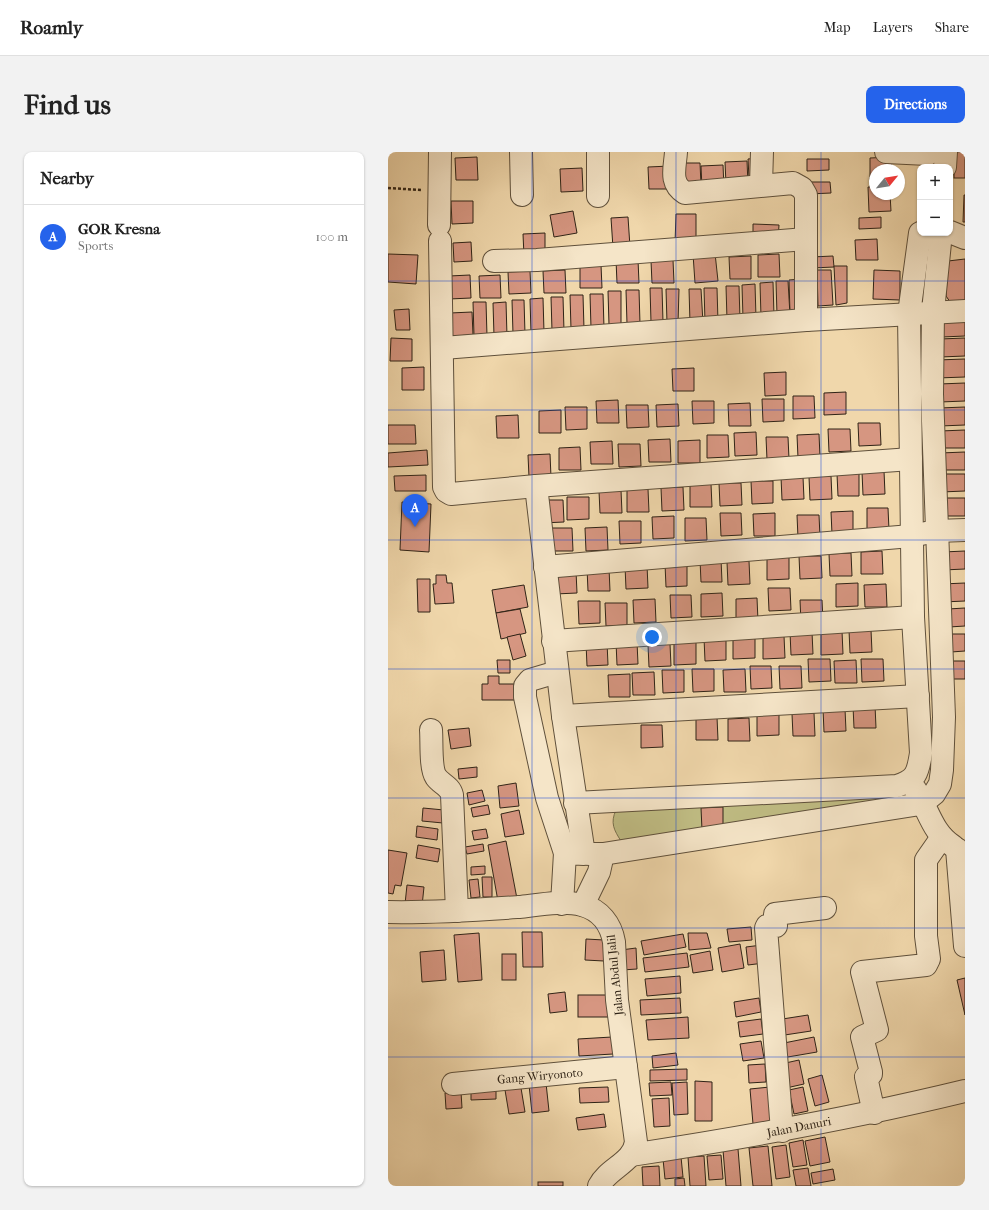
<!DOCTYPE html>
<html lang="en">
<head>
<meta charset="utf-8">
<style>
  :root { --surface:#fff; --page:#f2f2f2; --text:#222; --muted:#767676; --line:#e0e0e0; --accent:#2563eb }
  body { margin:0; font-family:"IM FELL French Canon",serif; background:var(--page); color:var(--text) }
  .controls { position:absolute; right:12px; top:12px; display:grid; overflow:hidden; border-radius:8px; box-shadow:0 1px 3px #0004 }
  .controls button { width:36px; height:36px; display:grid; place-items:center; padding:0; border:0; border-bottom:1px solid var(--line); background:var(--surface); color:var(--text); font:20px sans-serif }
  .compass { position:absolute; left:481px; top:12px; width:36px; height:36px; border-radius:50%; background:var(--surface); box-shadow:0 1px 3px #0004; rotate:60deg }
  .you { position:absolute; left:264px; top:485px; width:14px; height:14px; margin:-10px; border:3px solid #fff; border-radius:50%; background:#1a73e8; box-shadow:0 0 0 6px #1a73e833 }
  .badge { display:grid; place-items:center; width:26px; height:26px; border-radius:50%; background:var(--accent); color:#fff; font-size:13px; font-weight:700 }
  .pin { position:absolute; translate:-50% -33px; filter:drop-shadow(0 1px 2px #0008) }
  .pin::after { content:''; position:absolute; top:21px; width:14px; height:12px; background:inherit; clip-path:polygon(0 0,100% 0,50% 100%) }
  .list { margin:0; padding:0; list-style:none }
  h2 { display:flex; justify-content:space-between; align-items:center; height:52px; margin:0; padding:0 16px; font-size:17px }
  h2 small { font-size:13px; font-weight:400; color:var(--muted) }
  .list li { display:grid; grid-template-columns:26px 1fr auto; gap:12px; align-items:center; box-sizing:border-box; height:64px; padding:0 16px; border-top:1px solid var(--line) }
  .list b { display:block; font-size:15px; white-space:nowrap }
  .list p { margin:0; font-size:13px; white-space:nowrap; color:var(--muted) }
  .list em { font-size:13px; font-style:normal; color:var(--muted) }
  .map { position:relative; flex:none; width:577px; height:1034px; overflow:hidden; border-radius:8px }
  header { display:flex; align-items:center; gap:24px; box-sizing:border-box; height:56px; padding:0 20px; background:var(--surface); border-bottom:1px solid var(--line) }
  header strong { font-size:19px }
  nav { display:flex; gap:22px; margin-inline-start:auto; font-size:14px }
  .intro { display:flex; align-items:center; justify-content:space-between; box-sizing:border-box; height:96px; padding:0 24px }
  h1 { margin:0; font-size:28px }
  .button { padding:10px 18px; border-radius:8px; background:var(--accent); color:#fff; font-size:14px; font-weight:700 }
  main { display:flex; gap:24px; padding:0 24px }
  aside { flex:1; background:var(--surface); border-radius:8px; box-shadow:0 1px 3px #0004 }
  .map>svg:first-child { display:block }
  .green { fill:#c0bd84; stroke:#78704d }
  .building { fill:#d69681; stroke:#2f2316 }
  .lines { fill:none; stroke-linecap:round; stroke-linejoin:round }
  .minor-casing { stroke:#5f503b; stroke-width:24 }
  .path { stroke:#2f2316; stroke-width:2.5; stroke-dasharray:3 2; stroke-linecap:butt }
  .minor { stroke:#f5e5c8; stroke-width:22 }
  .grid { fill:none; stroke:#1d4ed8; stroke-width:1; stroke-opacity:0.55 }
  .labels { text-anchor:middle; stroke-width:3; stroke-linejoin:round; paint-order:stroke }
  .street-label { font-size:12px; fill:#2f2316; stroke:#f5e5c8 }
</style>
</head>
<body>
<header>
<strong>Roamly</strong>
<nav><a>Map</a><a>Layers</a><a>Share</a></nav>
</header>
<div class="intro"><h1>Find us</h1><a class="button">Directions</a></div>
<main>
<aside>
<h2>Nearby<small></small></h2>
<ul class="list">
<li><span class="badge">A</span><div><b>GOR Kresna</b><p>Sports</p></div><em>100 m</em></li>
</ul>
</aside>
<div class="map">
<svg width="577" height="1034" viewBox="0 0 577 1034">
  <rect width="100%" height="100%" fill="#f0d7ab"/>
  <filter id="stains"><feTurbulence type="fractalNoise" baseFrequency=".005" numOctaves="4"/><feColorMatrix values="0 0 0 0 .2 0 0 0 0 .09 0 0 0 0 .02 0 0 0 .5 -.17"/></filter>
  <radialGradient id="worn" r=".72"><stop offset=".6" stop-color="#630" stop-opacity="0"/><stop offset="1" stop-color="#630" stop-opacity=".3"/></radialGradient>
  <path class="green" d="M503 645 500 648 233 689C226 678 222 671 228 658Z"/>
  <g class="building">
    <rect x="566" y="0" width="11" height="26"/>
    <path d="M89 5 90 28H68L67 6Z"/>
    <path d="M503 5 504 18H487V29H482V6Z"/>
    <path d="M371 6 372 22 361 26 360 7Z"/>
    <path d="M419 7H441V18L419 19Z"/>
    <path d="M359 9 360 32H338L337 10Z"/>
    <path d="M290 11H312L313 33 291 34Z"/>
    <path d="M335 13 336 36H314L313 14Z"/>
    <path d="M282 14V37H261L260 15Z"/>
    <path d="M194 16 195 39 173 40 172 17Z"/>
    <path d="M421 30H442L443 41 421 42Z"/>
    <path d="M480 35H487V42H502L503 59 481 60Z"/>
    <path d="M576 43H577V70H575Z"/>
    <path d="M63 49H85V71L64 72Z"/>
    <path d="M185 59 189 81 166 85 162 63Z"/>
    <path d="M288 62H308V92H287Z"/>
    <path d="M240 65 242 95 225 96 223 66Z"/>
    <path d="M493 65V76L471 77V66Z"/>
    <path d="M365 72 391 73 390 88 365 87Z"/>
    <path d="M157 81V104H136L135 82Z"/>
    <path d="M489 87 490 108H468L467 88Z"/>
    <path d="M83 90 84 109 66 110 65 91Z"/>
    <path d="M327 101 330 129 307 131 305 102Z"/>
    <path d="M0 102 30 103 28 132 0 130Z"/>
    <path d="M391 102 392 125H370V103Z"/>
    <path d="M363 104V127H342L341 105Z"/>
    <path d="M445 104 446 115 424 116 423 105Z"/>
    <path d="M577 107V155L567 157 558 144 560 109Z"/>
    <path d="M228 108H250L251 131H229Z"/>
    <path d="M285 108 286 131H264L263 109Z"/>
    <path d="M213 113 214 136H192V114Z"/>
    <path d="M446 114H459V151L448 153Z"/>
    <path d="M177 118 178 141H156L155 119Z"/>
    <path d="M429 118H443L445 153 430 154Z"/>
    <path d="M486 118 512 119V148L485 147Z"/>
    <path d="M142 119 143 141 121 142 120 120Z"/>
    <path d="M82 123 83 146 61 147V124Z"/>
    <path d="M112 123 113 146H92L91 124Z"/>
    <path d="M414 127 415 161 402 162 401 128Z"/>
    <path d="M388 129H400L402 163H389Z"/>
    <path d="M385 130 386 164 373 165 372 131Z"/>
    <path d="M367 132 368 166H355L354 133Z"/>
    <path d="M338 134H351L352 168H339Z"/>
    <path d="M262 136H274L275 170H263Z"/>
    <path d="M316 136H329L330 170H317Z"/>
    <path d="M278 137H291L290 172 279 171Z"/>
    <path d="M301 137H313L315 171H302Z"/>
    <path d="M238 138H251L252 172H239Z"/>
    <path d="M220 139H233V173H221Z"/>
    <path d="M202 142H215L216 176H203Z"/>
    <path d="M182 143H195L196 177H183Z"/>
    <path d="M163 145H175L176 179H164Z"/>
    <path d="M155 146 156 180 143 181 142 147Z"/>
    <path d="M124 148H136L137 182H125Z"/>
    <path d="M85 150H98L99 184H86Z"/>
    <path d="M118 150 119 184H106L105 151Z"/>
    <path d="M21 157 22 178H8L6 158Z"/>
    <path d="M84 160 85 183 63 184 62 161Z"/>
    <path d="M577 166V184L554 185V167Z"/>
    <path d="M3 186 24 187V209H2Z"/>
    <path d="M577 186V204L552 205V187Z"/>
    <path d="M577 207V225L549 226V208Z"/>
    <path d="M36 215V238H14V216Z"/>
    <path d="M306 216V239H285L284 217Z"/>
    <path d="M398 220V243L377 244 376 221Z"/>
    <path d="M577 231V249L552 250 551 232Z"/>
    <path d="M458 240V262L436 263V241Z"/>
    <path d="M405 244H426L427 266 405 267Z"/>
    <path d="M374 247H396V269L375 270Z"/>
    <path d="M230 248 231 271H209L208 249Z"/>
    <path d="M304 249H326V271L305 272Z"/>
    <path d="M362 251 363 274H341L340 252Z"/>
    <path d="M290 252 291 274 269 275 268 253Z"/>
    <path d="M238 253H260L261 275 239 276Z"/>
    <path d="M177 255H199V277L178 278Z"/>
    <path d="M577 255V273L552 274 551 256Z"/>
    <path d="M173 258V281H151V259Z"/>
    <path d="M130 263 131 286H109L108 264Z"/>
    <path d="M470 271H492L493 293 471 294Z"/>
    <path d="M0 273H27L28 292H0Z"/>
    <path d="M440 277H462L463 299 441 300Z"/>
    <path d="M577 278V296H552V279Z"/>
    <path d="M368 280 369 303 347 304 346 281Z"/>
    <path d="M431 282 432 305 410 306 409 283Z"/>
    <path d="M319 283H340L341 305 319 306Z"/>
    <path d="M378 285H400L401 307 379 308Z"/>
    <path d="M282 287 283 310H261L260 288Z"/>
    <path d="M312 288V311H290V289Z"/>
    <path d="M224 289 225 312H203L202 290Z"/>
    <path d="M230 292H252L253 314 231 315Z"/>
    <path d="M192 295 193 318H171V296Z"/>
    <path d="M39 298 40 313 0 315V301Z"/>
    <path d="M577 300V318H553L552 301Z"/>
    <path d="M162 302 163 325H141L140 303Z"/>
    <path d="M496 319 497 342 475 343 474 320Z"/>
    <path d="M471 321V344H450L449 322Z"/>
    <path d="M552 322H577V339L553 340Z"/>
    <path d="M38 323V339H7L6 324Z"/>
    <path d="M443 324 444 347 422 348 421 325Z"/>
    <path d="M393 325H415L416 347 394 348Z"/>
    <path d="M363 329H385V351L364 352Z"/>
    <path d="M331 331H353L354 353 332 354Z"/>
    <path d="M323 332 324 355H302V333Z"/>
    <path d="M295 335 296 358 274 359 273 336Z"/>
    <path d="M239 337H260L261 360H239Z"/>
    <path d="M233 338 234 361H212L211 339Z"/>
    <path d="M179 345H201V367L179 368Z"/>
    <rect x="555" y="346" width="22" height="18"/>
    <path d="M153 348H175L176 370 154 371Z"/>
    <path d="M14 350 43 352 41 400 12 398Z"/>
    <path d="M479 356H500L501 378 479 379Z"/>
    <path d="M465 359V382H444L443 360Z"/>
    <path d="M332 361H353L354 383 333 384Z"/>
    <path d="M387 361V384H366L365 362Z"/>
    <path d="M409 363H431L432 385 410 386Z"/>
    <path d="M286 364V386L265 387 264 365Z"/>
    <path d="M297 366H318L319 388 297 389Z"/>
    <path d="M231 369H253V391L232 392Z"/>
    <path d="M219 375 220 398 198 399 197 376Z"/>
    <path d="M163 376H184L185 399H163Z"/>
    <path d="M494 399 495 422H473V400Z"/>
    <path d="M577 399V417L555 418V400Z"/>
    <path d="M463 401 464 424H442L441 402Z"/>
    <path d="M411 404H433L434 426 412 427Z"/>
    <path d="M379 405H401V427L379 428Z"/>
    <path d="M333 407 334 430H313L312 408Z"/>
    <path d="M361 409 362 432 340 433 339 410Z"/>
    <path d="M277 412H299V434L278 435Z"/>
    <path d="M259 413 260 436 238 437 237 414Z"/>
    <path d="M199 416H221L222 439H200Z"/>
    <path d="M166 419H188L189 441 167 442Z"/>
    <path d="M48 423H58L59 431H64L66 451 47 452 45 432H48Z"/>
    <path d="M29 427H42V460H30Z"/>
    <path d="M470 431V454L448 455V432Z"/>
    <path d="M577 431V449L555 450 554 432Z"/>
    <path d="M498 432 499 455H477L476 433Z"/>
    <path d="M136 433 140 455 108 461 104 438Z"/>
    <path d="M380 436H402L403 458 381 459Z"/>
    <path d="M334 441 335 464 313 465V442Z"/>
    <path d="M282 443H303L304 465 283 466Z"/>
    <path d="M369 446 370 469H348V447Z"/>
    <path d="M267 447 268 470 246 471 245 448Z"/>
    <path d="M412 448H434L435 470 413 471Z"/>
    <path d="M190 449H212V471L191 472Z"/>
    <path d="M217 451H239V473L218 474Z"/>
    <path d="M577 456V474L561 475 560 457Z"/>
    <path d="M132 457 138 481 113 487 108 461Z"/>
    <path d="M461 478H483L484 500 462 501Z"/>
    <path d="M454 479 455 502 433 503V480Z"/>
    <path d="M402 480H424L425 502 403 503Z"/>
    <path d="M132 482 138 504 125 508 119 485Z"/>
    <path d="M563 482H577V499L563 500Z"/>
    <path d="M367 483V506L345 507V484Z"/>
    <path d="M375 484H396L397 506 375 507Z"/>
    <path d="M316 486H338V508L317 509Z"/>
    <path d="M219 490 220 513 199 514 198 491Z"/>
    <path d="M228 490H249L250 512 229 513Z"/>
    <path d="M308 490V512L286 513V491Z"/>
    <path d="M282 492 283 514 261 515 260 493Z"/>
    <path d="M420 507H442L443 529 421 530Z"/>
    <path d="M473 507H495L496 529 474 530Z"/>
    <path d="M109 508H122V521H110Z"/>
    <path d="M468 508 469 531H447L446 509Z"/>
    <path d="M561 509H577V527H562Z"/>
    <path d="M362 514H383L384 536 363 537Z"/>
    <path d="M391 514H413L414 536 392 537Z"/>
    <path d="M304 517H326V539L305 540Z"/>
    <path d="M357 517 358 540H336L335 518Z"/>
    <path d="M274 518H296V540L275 541Z"/>
    <path d="M266 520 267 543H245L244 521Z"/>
    <path d="M242 522V545H221L220 523Z"/>
    <path d="M100 524H111V532H126L127 548H94V532H100Z"/>
    <path d="M487 553 488 576H466L465 554Z"/>
    <path d="M435 557H457L458 579 436 580Z"/>
    <path d="M391 561V583L369 584V562Z"/>
    <path d="M426 561 427 584H405L404 562Z"/>
    <path d="M308 565H329L330 588H308Z"/>
    <path d="M361 566 362 589H340V567Z"/>
    <path d="M253 573H274L275 595 253 596Z"/>
    <path d="M81 576 83 594 63 597 60 578Z"/>
    <path d="M89 615V625L71 627 70 617Z"/>
    <path d="M128 631 131 654 112 656 110 634Z"/>
    <path d="M94 638 97 649 81 653 79 641Z"/>
    <path d="M100 653 102 662 85 665 83 656Z"/>
    <path d="M335 655V678H314L313 656Z"/>
    <path d="M35 656 56 658 55 671 34 669Z"/>
    <path d="M131 658 136 682 117 685 113 662Z"/>
    <path d="M29 674 50 677 49 688 28 685Z"/>
    <path d="M98 677 100 686 86 688 84 679Z"/>
    <path d="M118 689 130 752 111 755 100 693Z"/>
    <path d="M95 692 96 699 79 702 77 695Z"/>
    <path d="M30 693 52 697 50 710 28 706Z"/>
    <path d="M0 698 19 701 13 734 7 733 5 742 0 741Z"/>
    <path d="M97 714V722L83 723V715Z"/>
    <path d="M94 725H104V745H95Z"/>
    <path d="M90 727 92 745 83 746 81 728Z"/>
    <path d="M19 733 36 735 34 754 17 752Z"/>
    <path d="M363 775 364 788 341 790 339 777Z"/>
    <path d="M134 780H154L155 815H135Z"/>
    <path d="M91 781 94 828 70 830 66 783Z"/>
    <path d="M300 781H319L323 796 301 798Z"/>
    <path d="M295 782 298 795 256 803 253 789Z"/>
    <path d="M198 787 216 788V809L197 808Z"/>
    <path d="M352 792 356 816 334 820 330 796Z"/>
    <path d="M374 793 376 811 360 813 358 795Z"/>
    <path d="M248 796 249 817 234 818 233 798Z"/>
    <path d="M56 798 58 828 34 830 32 800Z"/>
    <path d="M322 799 325 818 305 821 302 803Z"/>
    <path d="M299 801 301 815 257 820 255 806Z"/>
    <rect x="114" y="802" width="14" height="26"/>
    <path d="M292 824 293 841 259 844 257 827Z"/>
    <path d="M577 826V863L569 828Z"/>
    <path d="M177 840 179 859 162 861 160 842Z"/>
    <rect x="190" y="843" width="32" height="22"/>
    <path d="M292 846 293 861 253 863 252 848Z"/>
    <path d="M371 846 373 860 348 865 346 850Z"/>
    <path d="M420 863 423 879 390 884 388 868Z"/>
    <path d="M300 865 301 886 260 888 258 868Z"/>
    <path d="M373 867 375 882 352 885 350 870Z"/>
    <path d="M224 885 225 902 191 904 190 887Z"/>
    <path d="M426 885 429 900 394 906 391 892Z"/>
    <path d="M373 889 376 906 355 909 352 892Z"/>
    <path d="M288 901 290 913 265 916 264 904Z"/>
    <path d="M411 908 416 932 398 936 393 912Z"/>
    <path d="M377 912 378 930 361 931 360 913Z"/>
    <path d="M299 917V928L262 929V918Z"/>
    <path d="M434 923 441 950 427 954 420 927Z"/>
    <path d="M307 929 324 930V969H307Z"/>
    <path d="M132 930 137 960 121 962 116 932Z"/>
    <path d="M283 930 284 943 262 944 261 931Z"/>
    <path d="M299 930 300 962 286 963 284 931Z"/>
    <path d="M158 931 161 959 144 961 141 933Z"/>
    <path d="M108 934V947L83 948V935Z"/>
    <path d="M220 935 221 950 192 951 191 936Z"/>
    <path d="M382 935 385 971 365 972 362 937Z"/>
    <path d="M415 935 420 959 406 962 401 938Z"/>
    <path d="M73 940 74 956 58 957 57 941Z"/>
    <path d="M281 946 282 974 266 975 264 947Z"/>
    <path d="M216 962 218 975 190 978 188 966Z"/>
    <path d="M437 985 442 1010 422 1014 417 989Z"/>
    <path d="M415 988 419 1013 405 1015 401 991Z"/>
    <path d="M398 993 402 1025 388 1027 384 995Z"/>
    <path d="M380 994 384 1034H365L361 996Z"/>
    <path d="M350 997 353 1034H338L335 998Z"/>
    <path d="M333 1003 335 1027 321 1028 319 1004Z"/>
    <path d="M316 1004 318 1034H302L300 1005Z"/>
    <path d="M293 1005 295 1025 277 1027 275 1007Z"/>
    <path d="M271 1014 272 1034H255L254 1015Z"/>
    <path d="M420 1016 423 1034H408L405 1018Z"/>
    <path d="M445 1017 447 1028 425 1032 423 1021Z"/>
    <path d="M296 1026 297 1034H287V1027Z"/>
    <rect x="150" y="1030" width="25" height="4"/>
  </g>
  <g class="lines">
    <g class="minor-casing">
      <g id="minor">
        <path d="M133 0 134 43"/>
        <path d="M288 0C287 16 281 31 297 41L405 31 414 36 418 43V168"/>
        <path d="M498 0 540 2"/>
        <path d="M557 15 558 0"/>
        <path d="M373 33 374 0"/>
        <path d="M210 44V0"/>
        <path d="M51 73 52 0"/>
        <path d="M562 80 577 86"/>
        <path d="M52 89 56 335 58 339 63 342 148 334"/>
        <path d="M106 109 149 108 418 87"/>
        <path d="M55 196 418 168 577 159"/>
        <path d="M157 415 523 384 548 379 577 378"/>
        <path d="M165 489 525 465"/>
        <path d="M169 520 142 528 137 534V545L159 646 177 701"/>
        <path d="M175 564 530 544"/>
        <path d="M43 578C44 589 42 616 48 625 53 632 62 634 64 643L69 759"/>
        <path d="M527 637C540 656 544 681 565 694"/>
        <path d="M187 651 509 634C528 628 530 621 533 601L525 465 521 162 532 81"/>
        <path d="M569 697 577 794"/>
        <path d="M215 702 526 653 536 650 546 642 552 632 554 618 556 565 544 242 545 159 553 81"/>
        <path d="M174 752 177 701 196 702 175 564 148 334 523 307"/>
        <path d="M195 753 211 720 215 702H201"/>
        <path d="M0 760C44 761 87 758 131 755 150 753 175 748 194 753 212 758 223 772 226 790L229 848 248 990C245 1011 220 1016 211 1034"/>
        <path d="M65 932 238 915"/>
        <path d="M486 961 478 925 483 922V920L474 885 489 878 474 820 538 813 541 807 538 784V708L554 685"/>
        <path d="M394 979 378 776 379 774H388L387 762 437 756"/>
        <path d="M243 1003C355 986 466 966 577 939"/>
      </g>
    </g>
    <path class="path" d="M0 36 33 38"/>
    <use href="#minor" class="minor"/>
  </g>
  <path class="grid" d="M144 0V1034M288 0V1034M433 0V1034M0 129H577M0 258H577M0 388H577M0 517H577M0 646H577M0 776H577M0 905H577"/>
  <g class="labels">
    <g class="street-label">
      <text transform="translate(227 823) rotate(-96)" y="4">Jalan Abdul Jalil</text>
      <text transform="translate(152 924) rotate(-5)" y="4">Gang Wiryonoto</text>
      <text transform="translate(411 975) rotate(-11)" y="4">Jalan Danuri</text>
    </g>
  </g>
  <rect width="100%" height="100%" filter="url(#stains)"/>
  <rect width="100%" height="100%" fill="url(#worn)"/>
</svg>
<div class="controls">
<button>+</button>
<button>−</button>
</div>
<svg class="compass" viewBox="-18 -18 36 36"><path d="M0-13l5 13h-10z" fill="#e53935"/><path d="M0 13l5-13h-10z" fill="#767676"/></svg>
<div class="you"></div>
<div class="pin badge" style="left:27px;top:375px">A</div>
</div>
</main>
</body>
</html>
